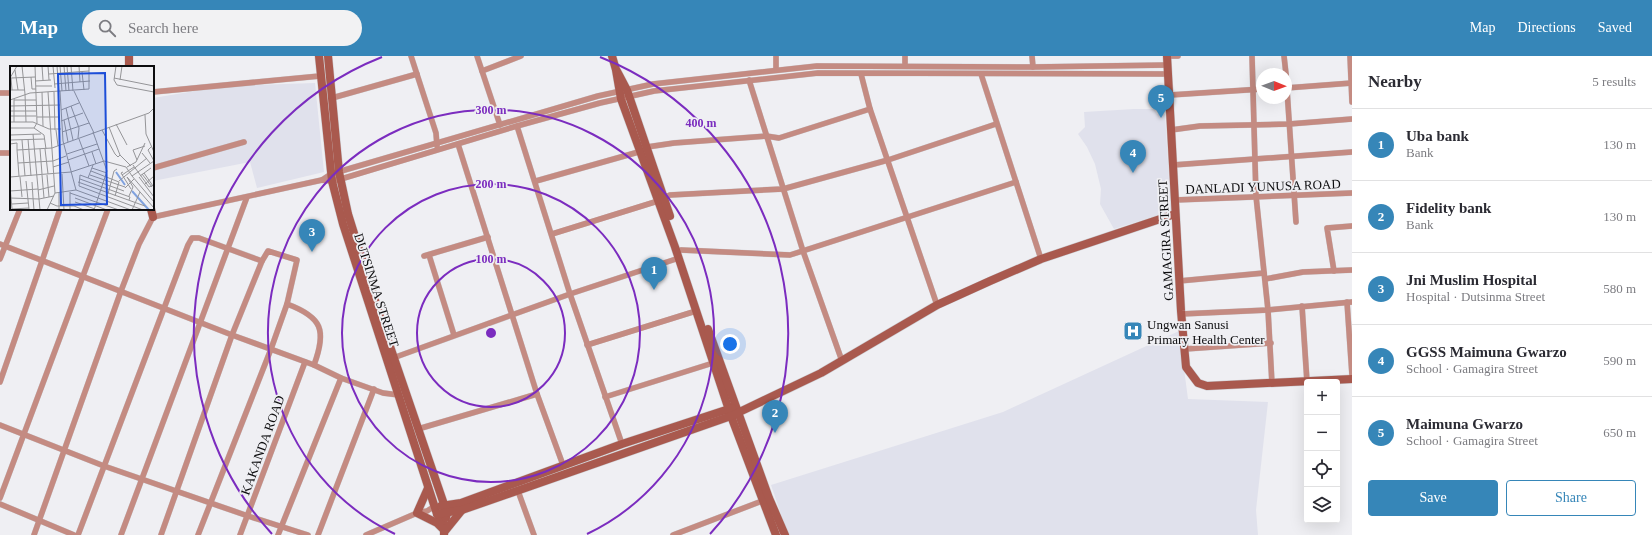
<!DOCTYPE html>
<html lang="en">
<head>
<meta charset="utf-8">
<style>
  :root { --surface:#fff; --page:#f2f2f3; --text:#2b2b33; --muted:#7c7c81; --line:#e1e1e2; --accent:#3686b8 }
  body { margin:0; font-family:Georgia,serif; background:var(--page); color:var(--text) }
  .controls { position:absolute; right:12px; bottom:12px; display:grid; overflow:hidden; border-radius:4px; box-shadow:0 4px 16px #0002 }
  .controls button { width:36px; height:36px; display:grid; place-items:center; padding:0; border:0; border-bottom:1px solid var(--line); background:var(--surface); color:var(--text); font:20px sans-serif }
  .compass { position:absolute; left:1256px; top:12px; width:36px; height:36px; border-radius:50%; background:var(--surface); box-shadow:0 4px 16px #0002; rotate:91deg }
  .you { position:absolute; left:730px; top:288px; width:14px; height:14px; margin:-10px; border:3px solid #fff; border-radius:50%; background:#1a73e8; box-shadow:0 0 0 6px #1a73e833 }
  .badge { display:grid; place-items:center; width:26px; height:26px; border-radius:50%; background:var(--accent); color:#fff; font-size:13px; font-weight:700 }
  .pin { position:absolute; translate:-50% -33px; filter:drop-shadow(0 1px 2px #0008) }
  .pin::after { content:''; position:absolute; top:21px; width:14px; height:12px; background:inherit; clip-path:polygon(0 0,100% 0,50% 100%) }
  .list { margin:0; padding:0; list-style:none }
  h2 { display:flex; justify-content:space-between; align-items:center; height:52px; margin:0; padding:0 16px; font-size:17px }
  h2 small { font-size:13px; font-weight:400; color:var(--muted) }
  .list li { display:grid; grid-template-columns:26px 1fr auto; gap:12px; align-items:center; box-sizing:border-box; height:72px; padding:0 16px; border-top:1px solid var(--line) }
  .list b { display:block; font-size:15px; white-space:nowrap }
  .list p { margin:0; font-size:13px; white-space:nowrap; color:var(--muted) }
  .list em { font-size:13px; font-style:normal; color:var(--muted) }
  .actions { display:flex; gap:8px; padding:12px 16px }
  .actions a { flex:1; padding:9px 0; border:1px solid var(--accent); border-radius:4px; text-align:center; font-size:14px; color:var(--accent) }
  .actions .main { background:var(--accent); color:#fff }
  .icon { flex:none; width:22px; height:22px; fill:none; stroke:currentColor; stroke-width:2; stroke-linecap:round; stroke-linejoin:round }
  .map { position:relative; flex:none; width:1352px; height:479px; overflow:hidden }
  header { display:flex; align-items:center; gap:24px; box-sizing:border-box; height:56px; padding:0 20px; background:var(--accent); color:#fff }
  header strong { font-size:19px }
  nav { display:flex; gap:22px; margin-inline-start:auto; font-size:14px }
  .search { width:280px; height:36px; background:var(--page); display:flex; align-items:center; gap:10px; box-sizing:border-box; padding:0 14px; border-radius:22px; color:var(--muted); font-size:15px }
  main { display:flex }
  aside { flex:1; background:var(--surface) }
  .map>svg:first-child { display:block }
  .built { fill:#e0e1ec }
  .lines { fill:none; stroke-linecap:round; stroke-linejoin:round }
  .street-casing { stroke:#cbcbcf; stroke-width:6 }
  .secondary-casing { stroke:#cbcbcf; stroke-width:9 }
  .street { stroke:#c48b82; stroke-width:5.5 }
  .secondary { stroke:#a9594e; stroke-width:8 }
  .ring { fill:none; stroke:#7b2cbf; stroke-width:2 }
  .labels { text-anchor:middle; stroke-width:3.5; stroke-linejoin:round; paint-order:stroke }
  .street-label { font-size:13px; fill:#0d0d0f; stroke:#efeff3 }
  .poi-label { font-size:13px; fill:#0d0d0f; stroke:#efeff3; text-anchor:start }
  .inset-river { fill:none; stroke:#80a2df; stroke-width:2 }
  .inset-road { fill:none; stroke:#959598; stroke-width:1 }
  .view { fill:#1d4ed8; fill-opacity:0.15; stroke:#1d4ed8; stroke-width:2 }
  .inset-edge { fill:none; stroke:#0d0d0f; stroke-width:2 }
  .centre { fill:#7b2cbf; stroke:#efeff3; stroke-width:2 }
  .ring-label { font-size:12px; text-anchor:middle; font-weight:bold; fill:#7b2cbf; stroke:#efeff3; stroke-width:3.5; stroke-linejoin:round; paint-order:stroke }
</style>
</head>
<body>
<header>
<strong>Map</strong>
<div class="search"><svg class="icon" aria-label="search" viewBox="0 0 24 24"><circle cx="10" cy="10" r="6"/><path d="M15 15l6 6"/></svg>Search here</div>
<nav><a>Map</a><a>Directions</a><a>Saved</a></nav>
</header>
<main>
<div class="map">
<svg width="1352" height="479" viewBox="0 0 1352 479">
  <rect width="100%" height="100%" fill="#efeff3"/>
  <g class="built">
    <path d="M315 27 324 116 257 132 250 106 153 125V42L225 30Z"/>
    <path d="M1134 53H1154L1157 58H1165L1171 155 1114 173 1100 148 1101 133 1095 108 1087 91 1078 78 1085 71 1084 56Z"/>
    <path d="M1179 275 1188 343 1268 346 1256 454 1258 479H788L771 429 1003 356Z"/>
  </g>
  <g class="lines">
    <g class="street-casing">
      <g id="street">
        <path d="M411 0 436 77 437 90"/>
        <path d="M477 0 500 69"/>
        <path d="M776 0V14"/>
        <path d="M1032 0 1033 11"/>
        <path d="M1167 0H1178"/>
        <path d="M1252 0 1256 140 1268 254 1272 328"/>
        <path d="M1284 0 1286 18"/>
        <path d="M1350 0 1352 46"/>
        <path d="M905 10V0"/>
        <path d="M482 15 521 0"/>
        <path d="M861 18 870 53 937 249"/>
        <path d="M981 18 1041 203"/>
        <path d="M1286 19 1296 166"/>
        <path d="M749 24 803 195 842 305"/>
        <path d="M1286 32 1352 27"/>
        <path d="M153 36 320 20"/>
        <path d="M0 37H11"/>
        <path d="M1170 39 1262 33"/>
        <path d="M332 42 417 18"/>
        <path d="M517 70 570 238 622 388"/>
        <path d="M1171 74 1200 70 1289 68 1352 63"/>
        <path d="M458 88 537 338 563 409"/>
        <path d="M647 91 674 87 766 80 779 82 870 53"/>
        <path d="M0 97H11"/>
        <path d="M1173 109 1352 96"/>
        <path d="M153 112 244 86"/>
        <path d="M322 124 331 118 598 40 653 28 817 10 1033 11 1168 9"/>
        <path d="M536 125 642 95"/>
        <path d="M663 142 670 139 783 133 888 104 996 68"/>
        <path d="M1175 144 1352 137"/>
        <path d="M552 178 658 145"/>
        <path d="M0 188 232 279 314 309 341 322 383 337 399 339"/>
        <path d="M681 194 790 199 1016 126"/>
        <path d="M429 199 454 279"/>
        <path d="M424 200 488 181"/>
        <path d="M0 203 20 153"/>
        <path d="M1334 215 1327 172 1352 170"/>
        <path d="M1265 223 1303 216 1352 214"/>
        <path d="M1179 225 1264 217"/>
        <path d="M1347 246 1352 319"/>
        <path d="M287 248C322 261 327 274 314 309"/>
        <path d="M1302 250 1307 326"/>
        <path d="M1181 258 1268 254 1352 246"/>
        <path d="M587 289 696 255"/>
        <path d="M1185 293 1271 287"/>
        <path d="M393 302 570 238 679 202"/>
        <path d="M0 326 60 153"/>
        <path d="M605 341 713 307"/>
        <path d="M0 369 104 410 248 460 308 479"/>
        <path d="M418 373 537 338"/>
        <path d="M518 435 534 479"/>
        <path d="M0 442 108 153"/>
        <path d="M0 448 74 479"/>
        <path d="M34 479 121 235 139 188 153 161 322 124 332 125 341 123 517 70 600 47 654 35 818 17 1168 18"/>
        <path d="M78 479 188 189 192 182H199L262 205 268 195 297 204 287 248 271 293 198 479"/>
        <path d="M121 479 247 141"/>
        <path d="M161 479 232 279 262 205"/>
        <path d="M240 479 305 306"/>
        <path d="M278 479 341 322"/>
        <path d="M318 479 374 333"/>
        <path d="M366 479 417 457 427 455 435 450"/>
        <path d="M673 479 762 445"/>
      </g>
    </g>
    <g class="secondary-casing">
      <g id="secondary">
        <path d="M129 0V11"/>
        <path d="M319 0 332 125 343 168 437 458 444 468V479"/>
        <path d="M328 0 339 116 348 158 382 267 447 457 446 462"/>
        <path d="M612 0 616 14 621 43 675 191 731 360 776 479"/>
        <path d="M1167 0 1181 255 1186 311 1198 327 1207 330 1352 323"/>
        <path d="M617 15 627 34 670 160"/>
        <path d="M151 153 153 161"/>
        <path d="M708 273 769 442 785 479"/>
        <path d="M428 432 417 457 437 467 445 475 462 454"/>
        <path d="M441 450 461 447 622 388 732 352"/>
        <path d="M437 458 462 454 731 360 821 317 937 249 990 225 1041 203 1175 158"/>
      </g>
    </g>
    <use href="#street" class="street"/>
    <use href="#secondary" class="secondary"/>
  </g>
  <g class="ring">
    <circle cx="491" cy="277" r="74"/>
    <circle cx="491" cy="277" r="149"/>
    <path d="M395 478A223 223 0 1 1 587 478"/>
    <path d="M272 478A297 297 0 0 1 382 1M600 1A297 297 0 0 1 710 478"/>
  </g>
  <defs>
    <g id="hospital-square" transform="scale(1)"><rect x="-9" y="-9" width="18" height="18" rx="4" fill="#3686b8" stroke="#efeff3"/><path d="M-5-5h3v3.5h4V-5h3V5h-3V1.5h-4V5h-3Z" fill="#fff"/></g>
  </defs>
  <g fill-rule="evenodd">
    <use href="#hospital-square" x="1133" y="275"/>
  </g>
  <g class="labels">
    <g class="street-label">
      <text transform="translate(1263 130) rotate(-2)" y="5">DANLADI YUNUSA ROAD</text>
      <text transform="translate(1165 184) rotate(-93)" y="5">GAMAGIRA STREET</text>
      <text transform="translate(377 234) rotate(72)" y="5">DUTSINMA STREET</text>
      <text transform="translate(262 389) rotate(-70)" y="5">KAKANDA ROAD</text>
    </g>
    <g class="poi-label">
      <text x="1147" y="273">Ungwan Sanusi<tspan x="1147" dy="15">Primary Health Center</tspan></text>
    </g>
  </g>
  <g transform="translate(10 10)">
    <rect width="144" height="144" fill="#efeff3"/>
    <path class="inset-river" d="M106 106 115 119M122 125 139 144"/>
    <path class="inset-road" d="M12 0 15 28M32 0 33 14M38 0 39 14M43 0 45 22M47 0 49 26M50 0 52 25M54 0 56 25M57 0 59 25M61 0 63 25M69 0 70 16M106 0 104 14 107 19 144 26M5 4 8 24M72 6 74 24M39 8 79 5M21 11 22 23H26M0 12 7 0M1 12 25 11M1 12 2 24M104 12 144 20M110 14 112 0M25 15 41 14M44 18 80 15M26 20H42M0 24H14M50 25 53 75 66 124 121 144M64 25 84 67M32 26 33 60M38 26 45 127M44 26 45 64M15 28 16 56M4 33V56M0 34 20 27 79 23V0M4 34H26M0 40 50 39M61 40 69 62 68 72M56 42 63 74M51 44 69 37M0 45H26M135 49 136 68 144 86M0 50H26M27 51H50M54 54 58 76M51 55 73 47M0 56H23L39 63H51M106 58 117 79M99 61 110 89 121 100M0 62H24L34 69 36 83M24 62 27 57 25 0M46 64 48 80M92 64 105 88 108 91 110 89M52 66 79 57M83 66 97 105 84 144M23 68 30 144M0 69 31 68M18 73 21 110M69 73 79 100M0 74 35 73M12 74 15 110M0 78 7 77V84L42 82 139 47 144 42M141 81 138 84 144 95M30 83 32 108M35 83 38 108M7 84 9 110M82 86 86 98M132 87 140 97M57 88 87 78M58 94 89 83M127 94 123 84 135 80M8 97 43 95 56 90M123 99 139 121 144 119M43 101 59 96M117 101 126 96 135 77M82 102 97 107M81 105 109 116 105 130M113 106 111 107 121 123M134 107 143 120M52 108 54 144M132 108 142 121M32 109 34 132M37 109 39 131M80 109 115 121M112 109 124 101M122 110 144 136M130 110 141 102M0 111 61 106 94 95 116 101 122 110 144 95M10 111 12 131M129 111 144 131M78 112 83 99M70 113 120 131 119 134M16 115 19 143M109 115 137 92M22 116 23 132M68 116 135 140M135 118 144 110M0 120 2 143 19 142M115 122 124 113M28 124 44 120M0 125 28 123M114 125 70 109 69 120 133 144M49 126V144M60 126V144M60 127 109 144M98 128 104 105 107 103M119 130 123 121 117 111 144 142M0 132 29 133 44 130M23 132 24 144M65 132 97 144M65 136 85 143M40 137 47 140H64L74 144M2 138 18 137M37 144 45 127 66 124M122 144 130 126"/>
    <path class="view" d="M95 7 97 138 51 139 48 8Z"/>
    <rect width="144" height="144" class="inset-edge"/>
  </g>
  <circle cx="491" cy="277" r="6" class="centre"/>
  <g class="ring-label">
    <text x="491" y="58">300 m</text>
    <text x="701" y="71">400 m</text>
    <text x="491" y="132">200 m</text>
    <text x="491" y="207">100 m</text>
  </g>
</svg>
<div class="controls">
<button>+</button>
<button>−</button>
<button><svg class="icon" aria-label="locate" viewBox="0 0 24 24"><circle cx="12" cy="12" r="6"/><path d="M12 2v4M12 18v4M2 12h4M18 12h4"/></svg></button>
<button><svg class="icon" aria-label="layers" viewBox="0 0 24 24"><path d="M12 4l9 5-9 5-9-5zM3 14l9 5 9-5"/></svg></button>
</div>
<svg class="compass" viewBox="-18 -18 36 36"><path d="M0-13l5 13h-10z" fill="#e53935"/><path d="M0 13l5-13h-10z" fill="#7c7c81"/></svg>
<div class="you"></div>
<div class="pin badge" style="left:654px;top:234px">1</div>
<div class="pin badge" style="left:775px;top:377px">2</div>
<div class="pin badge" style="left:312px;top:196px">3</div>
<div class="pin badge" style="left:1133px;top:117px">4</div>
<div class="pin badge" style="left:1161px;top:62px">5</div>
</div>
<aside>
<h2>Nearby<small>5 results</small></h2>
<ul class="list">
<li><span class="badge">1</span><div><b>Uba bank</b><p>Bank</p></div><em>130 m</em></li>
<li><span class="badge">2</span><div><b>Fidelity bank</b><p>Bank</p></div><em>130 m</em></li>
<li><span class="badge">3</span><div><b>Jni Muslim Hospital</b><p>Hospital · Dutsinma Street</p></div><em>580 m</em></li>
<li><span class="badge">4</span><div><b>GGSS Maimuna Gwarzo</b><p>School · Gamagira Street</p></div><em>590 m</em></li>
<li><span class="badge">5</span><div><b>Maimuna Gwarzo</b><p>School · Gamagira Street</p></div><em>650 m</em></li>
</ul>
<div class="actions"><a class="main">Save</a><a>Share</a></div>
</aside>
</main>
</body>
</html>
